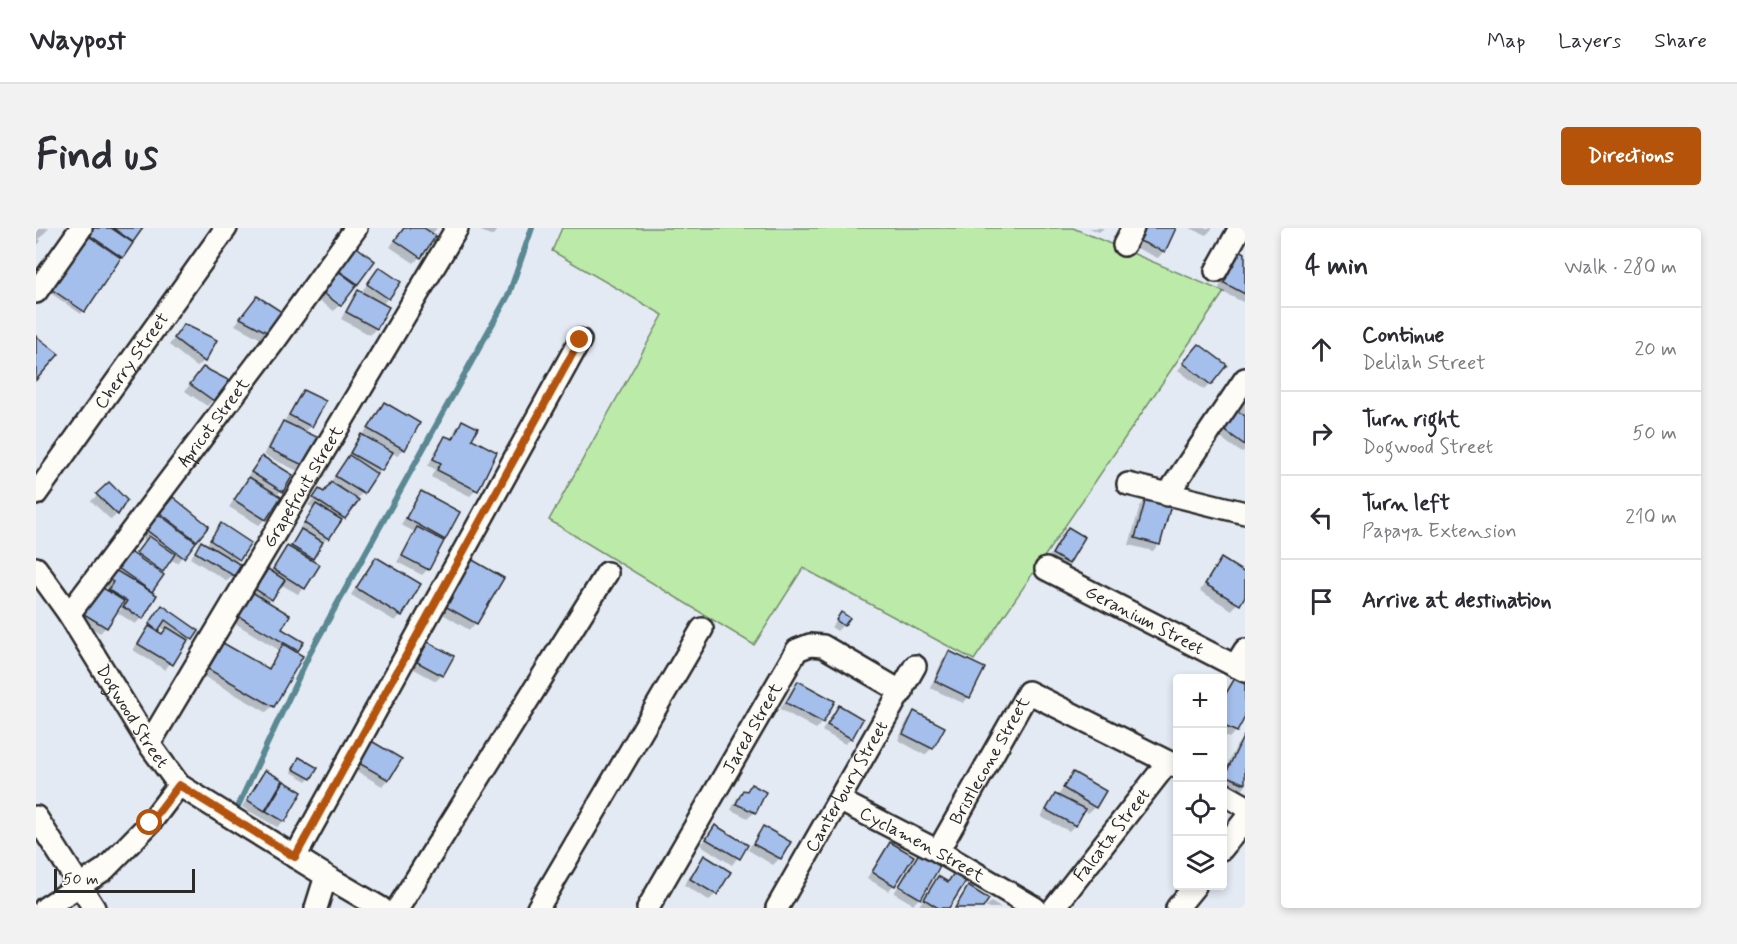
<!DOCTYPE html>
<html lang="en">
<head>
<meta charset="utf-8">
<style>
  :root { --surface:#fff; --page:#f2f2f3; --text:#2b2b33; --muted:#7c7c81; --line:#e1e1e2; --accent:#b45309 }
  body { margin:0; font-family:Mynerve,sans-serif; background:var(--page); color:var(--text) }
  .controls { position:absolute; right:18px; bottom:18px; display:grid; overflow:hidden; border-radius:6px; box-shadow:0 3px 9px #0003 }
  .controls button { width:54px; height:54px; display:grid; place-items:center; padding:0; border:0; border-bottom:2px solid var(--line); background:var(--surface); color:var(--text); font:30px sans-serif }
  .scale { position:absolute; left:18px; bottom:15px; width:141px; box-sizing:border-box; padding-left:6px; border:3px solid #2b2b2b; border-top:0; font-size:16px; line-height:21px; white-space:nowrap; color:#2b2b2b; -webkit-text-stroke:4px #fdfcf7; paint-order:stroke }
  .stop { position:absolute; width:18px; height:18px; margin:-14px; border:4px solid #b45309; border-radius:50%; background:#fff }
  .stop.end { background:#b45309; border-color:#fff; box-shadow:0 2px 6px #0008 }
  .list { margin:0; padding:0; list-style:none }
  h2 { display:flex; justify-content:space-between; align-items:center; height:78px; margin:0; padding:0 24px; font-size:26px }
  h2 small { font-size:20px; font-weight:400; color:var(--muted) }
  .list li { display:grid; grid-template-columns:39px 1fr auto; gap:18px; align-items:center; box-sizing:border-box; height:84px; padding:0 24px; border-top:2px solid var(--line) }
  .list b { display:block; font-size:22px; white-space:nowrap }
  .list p { margin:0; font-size:20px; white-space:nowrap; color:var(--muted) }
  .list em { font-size:20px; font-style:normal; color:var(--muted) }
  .icon { flex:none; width:33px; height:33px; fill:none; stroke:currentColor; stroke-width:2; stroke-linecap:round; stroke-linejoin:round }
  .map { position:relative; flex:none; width:1209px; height:680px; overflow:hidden; border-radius:6px }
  header { display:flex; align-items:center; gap:36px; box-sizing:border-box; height:84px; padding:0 30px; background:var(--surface); border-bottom:2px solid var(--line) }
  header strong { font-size:28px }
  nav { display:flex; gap:33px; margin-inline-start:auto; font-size:21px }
  .intro { display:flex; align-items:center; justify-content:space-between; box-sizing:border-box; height:144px; padding:0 36px }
  h1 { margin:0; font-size:42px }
  .button { padding:15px 27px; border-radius:6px; background:var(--accent); color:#fff; font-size:21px; font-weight:700 }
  main { display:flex; gap:36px; padding:0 36px }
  aside { flex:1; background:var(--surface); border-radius:6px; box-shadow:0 3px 9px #0003 }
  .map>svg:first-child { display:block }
  .green { fill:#bbeaa9; stroke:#738a6a; stroke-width:1.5 }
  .shadow { fill:#0003; fill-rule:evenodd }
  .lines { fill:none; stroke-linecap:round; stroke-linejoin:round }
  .stream { stroke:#5a8893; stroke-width:6 }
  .building { fill:#a5bfec; stroke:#2b2b2b; stroke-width:1.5 }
  .street-casing { stroke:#2b2b2b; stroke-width:26 }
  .street { stroke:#fdfcf7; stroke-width:21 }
  .route { stroke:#b45309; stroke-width:8 }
  .labels { text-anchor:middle; stroke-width:4.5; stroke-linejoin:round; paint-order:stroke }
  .street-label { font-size:18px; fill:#2b2b2b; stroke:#fdfcf7 }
</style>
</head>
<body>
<header>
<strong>Waypost</strong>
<nav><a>Map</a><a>Layers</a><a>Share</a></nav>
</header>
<div class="intro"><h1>Find us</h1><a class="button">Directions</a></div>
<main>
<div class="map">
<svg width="1209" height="680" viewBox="0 0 1209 680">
  <rect width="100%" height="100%" fill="#e3eaf4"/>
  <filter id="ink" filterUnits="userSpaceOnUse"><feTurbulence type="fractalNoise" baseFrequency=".0167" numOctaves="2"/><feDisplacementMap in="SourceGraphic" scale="12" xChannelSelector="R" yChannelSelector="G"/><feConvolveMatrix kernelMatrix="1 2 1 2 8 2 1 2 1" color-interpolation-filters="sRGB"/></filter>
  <g filter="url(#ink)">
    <path class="green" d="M526 0H1037L1188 64 938 432 767 340 718 417 513 292 627 87 516 23Z"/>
    <g class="shadow">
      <path d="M0 0H13L3 11 5 13 0 19Z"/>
      <path d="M51 0H105L45 86 10 62Z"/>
      <path d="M367 0H401L395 7 384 29 378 35 354 19Z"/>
      <path d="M439 0H463L456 8Z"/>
      <path d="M1053 0H1068L1063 4Z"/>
      <path d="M1102 0H1138L1128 23 1122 30 1094 17Z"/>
      <path d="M1154 0H1177L1170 7Z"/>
      <path d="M1204 24 1209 26V75L1182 62 1198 30Z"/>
      <path d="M337 33 298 83 277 68 290 44Z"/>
      <path d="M343 41 352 70 346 77 340 100 334 107 305 91 316 70 322 64 330 69 331 67 326 63Z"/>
      <path d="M215 76 247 86 231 114 199 97Z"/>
      <path d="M142 105 179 113 168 133 161 139 133 117Z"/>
      <path d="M1157 124 1174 156 1168 162 1142 142Z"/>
      <path d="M161 147 177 172 171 178 149 163Z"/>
      <path d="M1209 162V222L1206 225 1179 206Z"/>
      <path d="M267 163 275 198 268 205V237L262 243 228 227 241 201 248 194 261 170Z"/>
      <path d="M348 176 382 196 368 221 361 228 355 224 345 242 338 248 308 290 292 310 285 316 273 333 268 360 262 366 244 356 231 375 244 402 261 422 237 478 230 484 167 448 181 423 188 417 231 441 243 422 197 394 226 349 232 343 234 344 245 326 253 320 265 303 263 301 278 280 272 277 284 263 287 265 296 255H294L310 232H309L319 214 326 208 342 183Z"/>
      <path d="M427 194 434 212 440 262 434 268 395 249 399 241 392 238 403 216 409 209 415 212 420 200Z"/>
      <path d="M226 230 245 263 240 268 229 291 223 297 193 279 212 252 210 251 220 236Z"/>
      <path d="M73 256 81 286 75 292 55 273Z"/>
      <path d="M385 265 408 311 392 341 386 347 361 334 379 304 365 297 379 271Z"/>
      <path d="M1110 272 1123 316 1117 323 1093 317 1104 278Z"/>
      <path d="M131 278 171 298 141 335 134 331 123 345 126 347 114 364 106 390 99 396 82 385 86 380 83 378 70 399 64 405 38 389 70 364 72 361 63 355 68 347 98 328 110 313 104 308Z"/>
      <path d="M185 297 203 331 199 335 197 347 191 353 154 330 166 315 170 317Z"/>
      <path d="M1032 301V335L1026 341 1011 333 1025 307Z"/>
      <path d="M340 331 365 387 359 393 315 367 334 337Z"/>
      <path d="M1185 332 1209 347V365L1196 382 1164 363 1179 338Z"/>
      <path d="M429 339 466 351 439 396 433 402 402 383Z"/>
      <path d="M126 379 156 411 150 417 148 416 129 442 97 422 120 386ZM123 398 130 403 125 407 120 403Z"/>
      <path d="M806 386 807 397 801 403 795 399Z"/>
      <path d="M393 416 406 447 400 453 376 440 386 422Z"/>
      <path d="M913 425 933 469 927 475 894 460 907 431Z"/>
      <path d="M1199 452 1209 457V486L1200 503 1193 510 1186 506V469Z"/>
      <path d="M762 455 786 494 780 501 744 481 756 461Z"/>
      <path d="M803 479 815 510 809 516 786 503 797 485Z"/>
      <path d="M879 485 896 520 889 527 862 512 872 491Z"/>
      <path d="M1207 510 1209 511V559L1205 563 1186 554V547L1201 517Z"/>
      <path d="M333 513 352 551 346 558 314 539Z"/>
      <path d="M261 534 274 550 271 553 255 544Z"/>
      <path d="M229 544 264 564 248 593 241 599 206 579 223 550Z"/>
      <path d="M1037 546 1059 579 1052 585 1047 582 1039 597 1033 603 1005 589 1013 574 1019 568 1021 569Z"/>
      <path d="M715 558 719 584 712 590 695 582 701 570Z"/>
      <path d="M679 599 710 618 696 637 665 617Z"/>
      <path d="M727 600 752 614 744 630 737 637 712 622 721 606Z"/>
      <path d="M854 616 858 657 852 663 831 650 848 622Z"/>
      <path d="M883 627 884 670 877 676 858 665 877 634Z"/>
      <path d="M668 629 680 666 673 672 648 657 662 636Z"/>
      <path d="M918 647 928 653 911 680H886L883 678 896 656 902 650 911 655Z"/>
      <path d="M955 674 965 680H949Z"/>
    </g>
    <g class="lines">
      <path class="stream" d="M201 580 274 425 473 66 496 0"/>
    </g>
    <g class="building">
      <path d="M51 0H75L97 15 87 30 49 4Z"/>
      <path d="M77 0H107L97 14Z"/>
      <path d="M368 0H388L400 8 385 30 359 12Z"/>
      <path d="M1104 0H1140L1129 24 1099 11Z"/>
      <path d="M48 5 85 30 49 84 12 59Z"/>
      <path d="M318 17 339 33 322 56 295 37Z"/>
      <path d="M1204 22 1209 25V66L1188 55Z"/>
      <path d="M343 39 365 54 353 71 331 56Z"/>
      <path d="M298 40 321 57 305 78 282 61Z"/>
      <path d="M322 62 353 79 341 101 310 84Z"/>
      <path d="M221 68 249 86 238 108 204 90Z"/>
      <path d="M148 96 181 112 169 134 138 110Z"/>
      <path d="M0 108 23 126 0 152Z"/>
      <path d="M1163 116 1191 137 1175 157 1147 135Z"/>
      <path d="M167 139 194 153 178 173 154 156Z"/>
      <path d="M267 162 290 173 276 199 253 187Z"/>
      <path d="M348 174 384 195 369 222 332 201Z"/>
      <path d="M1197 180 1209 188V217L1184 199Z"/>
      <path d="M426 192 442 200 436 211 461 224 442 263 401 242 405 235 397 231 409 208 417 211Z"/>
      <path d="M247 193 283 210 269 238 233 221Z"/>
      <path d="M325 206 357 224 346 243 314 225Z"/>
      <path d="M313 227 341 246 328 266 299 248Z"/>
      <path d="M226 228 257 247 247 264 215 244Z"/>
      <path d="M213 249 245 269 230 292 198 272Z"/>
      <path d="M73 254 91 272 82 287 60 266Z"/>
      <path d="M295 254 323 272 309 291 277 270 283 261 288 264Z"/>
      <path d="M385 263 424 284 409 312 370 290Z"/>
      <path d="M137 269 173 298 161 313 124 285Z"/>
      <path d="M1110 270 1135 277 1124 317 1099 310Z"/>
      <path d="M280 276 306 292 293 311 268 295Z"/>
      <path d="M121 285 160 314 148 330 109 301Z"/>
      <path d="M185 295 215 315 204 332 174 312Z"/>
      <path d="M381 299 408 313 393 342 366 328Z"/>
      <path d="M1032 299 1049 309 1033 336 1016 326Z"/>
      <path d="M265 301 287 314 277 331 255 318Z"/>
      <path d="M113 308 139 326 127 344 100 325Z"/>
      <path d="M165 313 205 337 198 348 159 324Z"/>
      <path d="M251 318 284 337 269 361 237 341Z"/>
      <path d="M90 321 128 347 116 364 78 337Z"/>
      <path d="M340 329 385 356 366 388 320 360Z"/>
      <path d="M1185 330 1209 345V368L1204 377 1169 356Z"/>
      <path d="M435 331 468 350 441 396 407 377Z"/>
      <path d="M74 339 121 367 107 391 87 379 91 373 72 362 77 354 68 348Z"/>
      <path d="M232 341 249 352 236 372 219 361Z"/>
      <path d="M59 355 88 373 71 400 43 383Z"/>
      <path d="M216 364 254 387 246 401 268 414 262 423 202 388Z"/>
      <path d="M126 377 163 403 157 412 129 392 122 403 113 396Z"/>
      <path d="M805 384 814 390 808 398 800 392Z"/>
      <path d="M113 398 126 406 131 399 152 412 137 437 102 416Z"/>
      <path d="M392 414 418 428 407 448 381 434Z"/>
      <path d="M187 415 233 441 247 416 267 428 238 479 172 441Z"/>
      <path d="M913 423 949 440 934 470 899 453Z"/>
      <path d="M1199 450 1209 456V489L1201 504 1186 497V472Z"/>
      <path d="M762 453 799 473 787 495 750 475Z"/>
      <path d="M803 477 827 491 816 511 791 497Z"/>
      <path d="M878 483 909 499 897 521 867 506Z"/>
      <path d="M1207 509 1209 510V556L1189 547Z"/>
      <path d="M332 511 366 531 353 552 319 533Z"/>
      <path d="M263 529 282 540 275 551 257 541Z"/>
      <path d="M229 542 247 552 229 583 211 572Z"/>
      <path d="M1037 544 1070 563 1060 580 1027 560Z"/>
      <path d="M248 553 266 564 249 594 230 583Z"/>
      <path d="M715 556 730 564 720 585 700 576 707 562 711 563Z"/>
      <path d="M1019 566 1049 581 1040 598 1010 582Z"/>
      <path d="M679 597 712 617 704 631 670 611Z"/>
      <path d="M727 598 755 614 745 631 717 616Z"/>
      <path d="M854 614 878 628 859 658 836 644Z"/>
      <path d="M883 625 904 638 885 671 863 658Z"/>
      <path d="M668 627 695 644 681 667 654 651Z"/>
      <path d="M918 645 930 653 913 680H902L888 671 902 648 912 654Z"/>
      <path d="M932 658 953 671 947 680H919Z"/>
    </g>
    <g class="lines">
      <g class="street-casing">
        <g id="street">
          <path d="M1088 17 1097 0"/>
          <path d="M1180 43 1204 0"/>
          <path d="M0 64 45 0"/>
          <path d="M1092 256 1209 285"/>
          <path id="s1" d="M0 266 190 0"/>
          <path d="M1131 267 1209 151"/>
          <path id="s2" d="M0 340 33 386 113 516 143 557 290 648 345 680"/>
          <path id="s3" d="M1010 341 1209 443"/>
          <path id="s4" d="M33 386 240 111 320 0"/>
          <path d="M1199 438 1209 422"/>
          <path id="s5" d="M113 516 421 0"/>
          <path d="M1186 565 1209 578"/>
          <path id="s6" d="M803 572 902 623 999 680"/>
          <path d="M0 589 58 680"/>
          <path d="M1186 621 1209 592"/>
          <path id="s7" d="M902 623 992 464 1142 539"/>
          <path d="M259 629 544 112"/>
          <path d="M9 680 69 641 114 595 143 557"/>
          <path d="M280 680 290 648"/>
          <path d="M362 680 571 345"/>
          <path d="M502 680 666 401"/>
          <path id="s8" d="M612 680 761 422 774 417 787 418 866 464"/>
          <path id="s9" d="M741 680 879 438"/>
          <path id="s10" d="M1018 680 1132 534"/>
          <path d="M1141 680 1159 658"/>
        </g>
      </g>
      <use href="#street" class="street"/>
    </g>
  </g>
  <g class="lines" filter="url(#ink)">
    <path class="route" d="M114 595 143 557 259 629 544 112"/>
  </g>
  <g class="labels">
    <g class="street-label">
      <text dy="6" stroke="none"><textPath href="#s1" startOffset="164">Cherry Street</textPath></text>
      <text dy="6" stroke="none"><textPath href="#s4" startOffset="240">Apricot Street</textPath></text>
      <text dy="6" stroke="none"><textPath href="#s5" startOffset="300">Grapefruit Street</textPath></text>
      <text dy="6" stroke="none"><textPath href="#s3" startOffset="111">Geranium Street</textPath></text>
      <text dy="6" stroke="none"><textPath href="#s2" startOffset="177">Dogwood Street</textPath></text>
      <text dy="6" stroke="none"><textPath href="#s8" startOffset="208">Jared Street</textPath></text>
      <text dy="6" stroke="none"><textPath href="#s7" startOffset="104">Bristlecone Street</textPath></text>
      <text dy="6" stroke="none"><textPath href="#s9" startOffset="140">Canterbury Street</textPath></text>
      <text dy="6" stroke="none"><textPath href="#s10" startOffset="93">Falcata Street</textPath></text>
      <text dy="6" stroke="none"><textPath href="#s6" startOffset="94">Cyclamen Street</textPath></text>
    </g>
  </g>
</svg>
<div class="controls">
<button>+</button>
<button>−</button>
<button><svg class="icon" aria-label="locate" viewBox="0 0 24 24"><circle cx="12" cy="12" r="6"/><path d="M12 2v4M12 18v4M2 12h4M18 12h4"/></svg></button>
<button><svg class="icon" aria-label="layers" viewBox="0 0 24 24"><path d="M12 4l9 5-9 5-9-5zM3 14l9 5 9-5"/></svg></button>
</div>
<div class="scale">50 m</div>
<div class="stop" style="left:114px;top:595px"></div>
<div class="stop end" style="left:544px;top:112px"></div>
</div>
<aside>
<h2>4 min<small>Walk · 280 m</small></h2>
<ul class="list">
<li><svg class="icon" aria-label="ahead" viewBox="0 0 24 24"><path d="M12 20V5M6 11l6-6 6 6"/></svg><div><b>Continue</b><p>Delilah Street</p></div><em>20 m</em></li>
<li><svg class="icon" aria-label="right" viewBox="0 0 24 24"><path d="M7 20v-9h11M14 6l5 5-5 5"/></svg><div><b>Turn right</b><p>Dogwood Street</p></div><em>50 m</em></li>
<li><svg class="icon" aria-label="left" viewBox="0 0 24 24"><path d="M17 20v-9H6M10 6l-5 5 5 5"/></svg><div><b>Turn left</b><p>Papaya Extension</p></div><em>210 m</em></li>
<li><svg class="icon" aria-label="arrive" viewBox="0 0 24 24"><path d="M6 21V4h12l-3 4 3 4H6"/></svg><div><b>Arrive at destination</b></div></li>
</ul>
</aside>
</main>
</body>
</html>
